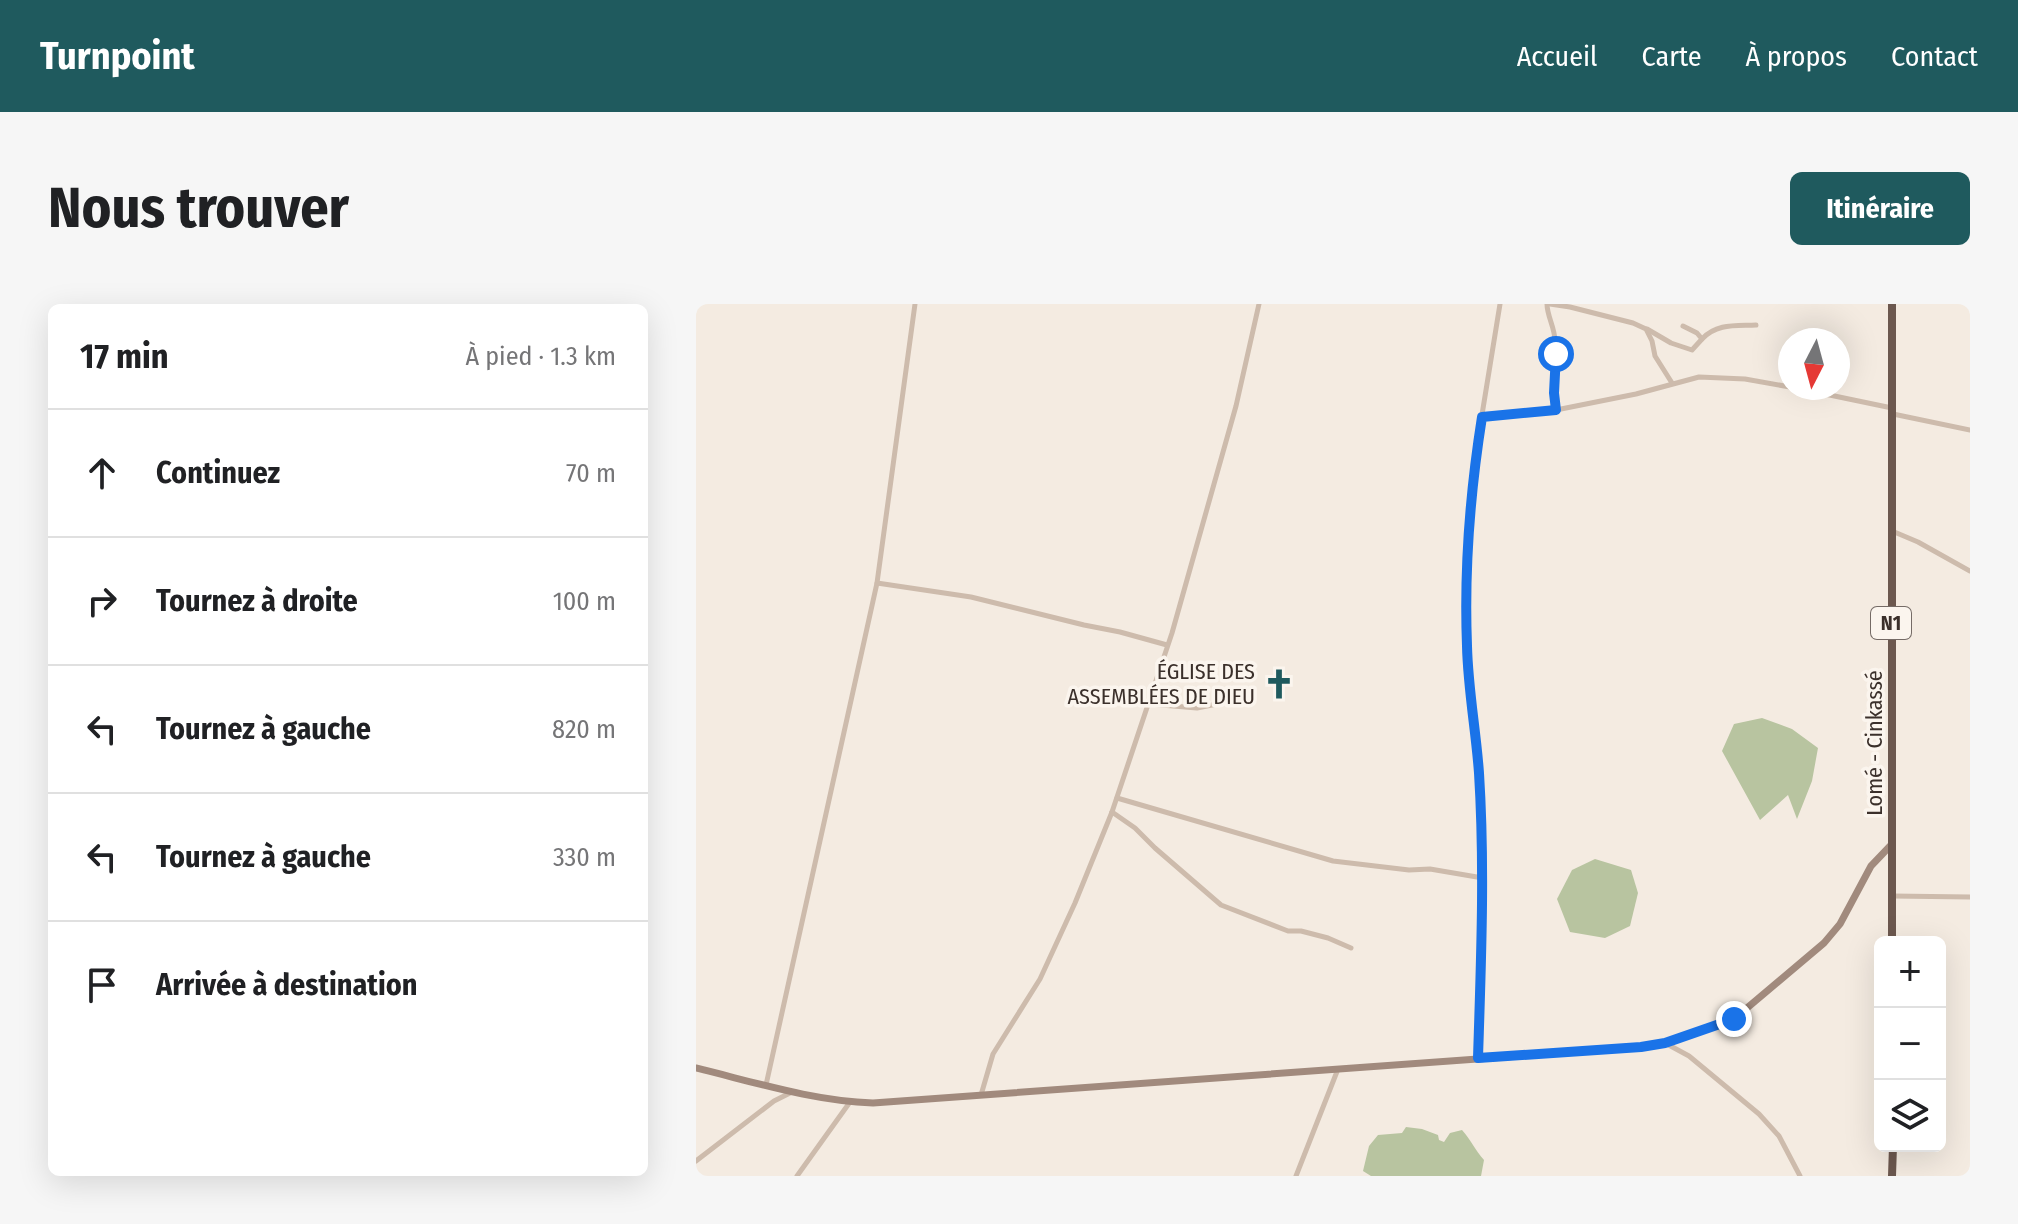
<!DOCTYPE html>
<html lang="fr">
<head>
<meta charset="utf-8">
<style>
  :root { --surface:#fff; --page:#f6f6f6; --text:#202124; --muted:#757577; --line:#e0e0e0; --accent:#1f5a5e }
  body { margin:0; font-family:"Fira Sans Condensed",sans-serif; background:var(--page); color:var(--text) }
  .controls { position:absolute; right:24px; bottom:24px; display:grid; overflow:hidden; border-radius:12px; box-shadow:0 8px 32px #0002 }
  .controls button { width:72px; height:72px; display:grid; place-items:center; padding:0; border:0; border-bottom:2px solid var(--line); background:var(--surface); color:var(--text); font:40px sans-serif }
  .compass { position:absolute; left:1082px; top:24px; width:72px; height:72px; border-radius:50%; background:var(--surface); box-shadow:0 8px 32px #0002; rotate:186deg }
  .stop { position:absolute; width:24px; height:24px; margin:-18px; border:6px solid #1a73e8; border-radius:50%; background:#fff }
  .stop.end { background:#1a73e8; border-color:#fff; box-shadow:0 2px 8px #0008 }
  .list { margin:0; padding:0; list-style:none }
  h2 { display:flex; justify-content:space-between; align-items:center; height:104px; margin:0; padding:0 32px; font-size:34px }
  h2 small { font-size:26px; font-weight:400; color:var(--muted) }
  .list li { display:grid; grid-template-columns:52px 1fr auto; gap:24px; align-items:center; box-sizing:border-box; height:128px; padding:0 32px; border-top:2px solid var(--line) }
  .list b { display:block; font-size:30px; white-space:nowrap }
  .list em { font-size:26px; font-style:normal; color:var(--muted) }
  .icon { flex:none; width:44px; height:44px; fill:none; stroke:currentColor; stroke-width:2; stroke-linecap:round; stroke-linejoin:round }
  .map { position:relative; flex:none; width:1274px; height:872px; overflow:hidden; border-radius:12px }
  header { display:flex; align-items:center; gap:48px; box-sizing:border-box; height:112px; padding:0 40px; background:var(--accent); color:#fff }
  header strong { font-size:38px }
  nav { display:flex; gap:44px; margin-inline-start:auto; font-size:28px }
  .intro { display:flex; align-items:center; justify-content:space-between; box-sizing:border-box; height:192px; padding:0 48px }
  h1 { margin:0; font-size:56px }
  .button { padding:20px 36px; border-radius:12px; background:var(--accent); color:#fff; font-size:28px; font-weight:700 }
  main { display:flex; gap:48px; padding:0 48px }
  aside { flex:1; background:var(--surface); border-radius:12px; box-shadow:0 8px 32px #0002 }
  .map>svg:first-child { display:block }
  .green { fill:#b8c4a0 }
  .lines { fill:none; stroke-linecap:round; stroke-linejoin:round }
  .minor { stroke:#cdbbac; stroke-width:5 }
  .secondary { stroke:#a18a7d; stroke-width:7 }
  .trunk { stroke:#6c584f; stroke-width:8 }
  .route { stroke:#1a73e8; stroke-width:10 }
  .labels { text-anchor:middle; stroke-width:7; stroke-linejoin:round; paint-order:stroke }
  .shield { fill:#fbf5ee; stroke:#756b66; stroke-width:2 }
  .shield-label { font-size:20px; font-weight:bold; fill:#3b302b }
  .poi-label { font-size:22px; fill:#3b302b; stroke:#fbf5ee; text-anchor:end }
  .street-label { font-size:22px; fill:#3b302b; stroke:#fbf5ee }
</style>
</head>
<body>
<header>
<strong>Turnpoint</strong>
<nav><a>Accueil</a><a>Carte</a><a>À propos</a><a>Contact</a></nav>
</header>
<div class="intro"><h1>Nous trouver</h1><a class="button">Itinéraire</a></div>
<main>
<aside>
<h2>17 min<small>À pied · 1.3 km</small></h2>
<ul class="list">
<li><svg class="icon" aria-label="ahead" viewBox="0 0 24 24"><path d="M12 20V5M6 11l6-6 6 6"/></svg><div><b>Continuez</b></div><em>70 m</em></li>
<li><svg class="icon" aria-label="right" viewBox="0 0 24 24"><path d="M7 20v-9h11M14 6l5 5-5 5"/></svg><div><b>Tournez à droite</b></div><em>100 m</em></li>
<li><svg class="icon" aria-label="left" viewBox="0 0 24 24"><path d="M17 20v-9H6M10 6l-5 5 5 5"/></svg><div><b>Tournez à gauche</b></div><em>820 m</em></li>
<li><svg class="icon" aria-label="left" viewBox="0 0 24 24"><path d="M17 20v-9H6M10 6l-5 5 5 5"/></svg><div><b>Tournez à gauche</b></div><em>330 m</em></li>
<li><svg class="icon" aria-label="arrive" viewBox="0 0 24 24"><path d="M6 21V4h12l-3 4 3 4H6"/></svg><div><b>Arrivée à destination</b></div></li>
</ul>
</aside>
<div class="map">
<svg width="1274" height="872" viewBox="0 0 1274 872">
  <rect width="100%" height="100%" fill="#f4ebe1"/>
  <g class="green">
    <path d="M1066 414 1096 425 1122 444 1116 477 1101 515 1092 491 1064 516 1026 447 1038 420Z"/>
    <path d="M899 555 935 566 942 589 934 622 909 634 874 628 861 595 876 566Z"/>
    <path d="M710 823 726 825 742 831 743 836 748 838 754 829 766 826C775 836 779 846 788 856L785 872H675L667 867 673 842 682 831 706 829Z"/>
  </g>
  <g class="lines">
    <g class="minor">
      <path d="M851 0C851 12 859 24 859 37 861 60 857 82 860 106"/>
      <path d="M854 0 874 3 937 19 950 25 956 37 959 52 976 79"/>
      <path d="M951 25 975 39 996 46 1006 35 1001 29 987 22"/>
      <path d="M1006 35C1021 19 1040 22 1060 21"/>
      <path d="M1100 84 1196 104"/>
      <path d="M1197 110 1274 126"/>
      <path d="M786 113 860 106 940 90 1003 73 1049 75 1094 83"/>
      <path d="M1196 227 1222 238 1274 267"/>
      <path d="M181 279 275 293 388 321 424 328 471 341"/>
      <path d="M453 400 501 404 541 396"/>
      <path d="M421 494 637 557 713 566 734 565 781 573 787 571"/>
      <path d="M416 508 439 524 459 544 525 601 592 627H605L632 634 655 644"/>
      <path d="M1196 592 1274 593"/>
      <path d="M969 739 993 752 1063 810 1083 832 1104 872"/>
      <path d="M782 754 787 571 783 468 771 344 770 252 784 123 804 0"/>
      <path d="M70 781 181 279 219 0"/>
      <path d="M285 791 297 750 344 675 379 599 416 508 476 329 540 102 563 0"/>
      <path d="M0 857 78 797 96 788"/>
      <path d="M101 872 154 798"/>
      <path d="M600 872 642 765"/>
    </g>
    <path class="secondary" d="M0 764C58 778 117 797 177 799L945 743 969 739 1038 715 1128 639 1144 620 1175 562 1196 540"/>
    <g class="trunk">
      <path d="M1196 0V638"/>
      <path d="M1196 872 1197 842"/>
    </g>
  </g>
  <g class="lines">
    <path class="route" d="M860 50 858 89 860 106 786 113C774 189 768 265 771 342 772 385 780 427 783 469 789 564 785 659 782 754L945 743 969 739 1038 715"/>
  </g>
  <defs>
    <g id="church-bare" transform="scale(2.4)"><path d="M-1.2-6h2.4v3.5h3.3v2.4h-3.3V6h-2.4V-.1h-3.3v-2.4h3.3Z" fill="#1f5a5e" stroke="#fbf5ee" stroke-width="2.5" paint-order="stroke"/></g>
  </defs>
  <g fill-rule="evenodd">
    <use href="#church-bare" x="583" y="380"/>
  </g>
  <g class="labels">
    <rect class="shield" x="1175" y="303" width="40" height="32" rx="6"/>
    <g class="shield-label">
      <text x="1195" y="326">N1</text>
    </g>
    <g class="poi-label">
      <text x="559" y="375">ÉGLISE DES<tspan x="559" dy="25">ASSEMBLÉES DE DIEU</tspan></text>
    </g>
    <g class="street-label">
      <text transform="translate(1178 439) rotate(-90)" y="8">Lomé - Cinkassé</text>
    </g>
  </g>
</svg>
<div class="controls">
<button>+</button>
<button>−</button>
<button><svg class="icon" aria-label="layers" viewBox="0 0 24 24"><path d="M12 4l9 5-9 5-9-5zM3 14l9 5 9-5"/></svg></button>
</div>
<svg class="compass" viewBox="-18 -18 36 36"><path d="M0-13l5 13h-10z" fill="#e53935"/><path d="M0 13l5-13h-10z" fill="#757577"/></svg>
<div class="stop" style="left:860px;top:50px"></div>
<div class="stop end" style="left:1038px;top:715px"></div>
</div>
</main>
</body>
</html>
